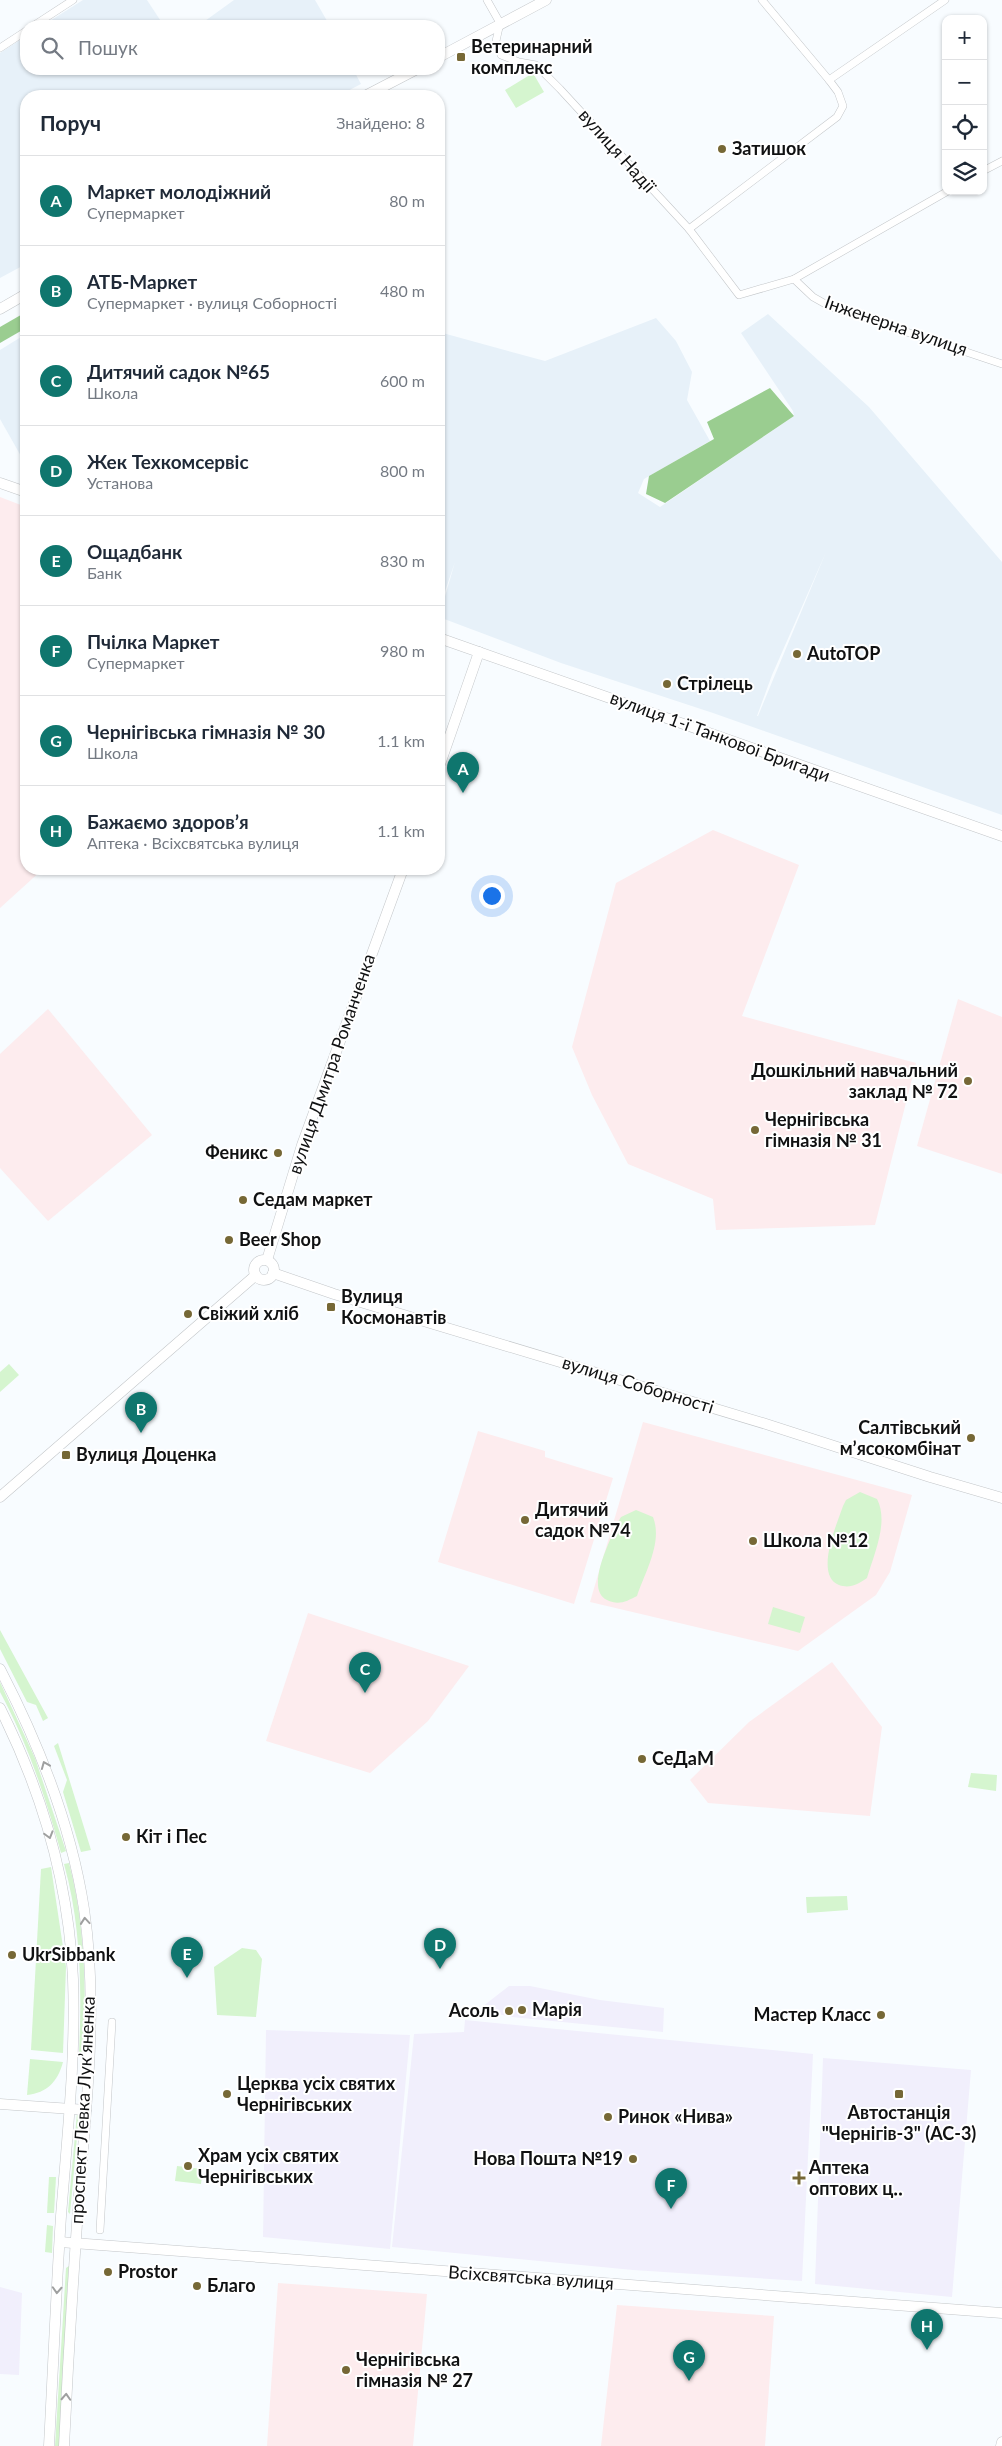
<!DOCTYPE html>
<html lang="uk">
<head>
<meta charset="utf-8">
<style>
  :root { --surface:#fff; --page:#f2f2f3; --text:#1f2937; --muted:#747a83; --line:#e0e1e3; --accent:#0f766e }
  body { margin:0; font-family:Lato,sans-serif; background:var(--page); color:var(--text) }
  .controls { position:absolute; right:15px; top:15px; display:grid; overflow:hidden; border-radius:10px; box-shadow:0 1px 4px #0004 }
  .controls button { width:45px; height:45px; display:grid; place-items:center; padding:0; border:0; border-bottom:1px solid var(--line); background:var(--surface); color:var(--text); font:25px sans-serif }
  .you { position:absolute; left:491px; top:895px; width:18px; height:18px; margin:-12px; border:4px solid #fff; border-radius:50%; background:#1a73e8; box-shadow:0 0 0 8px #1a73e833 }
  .badge { display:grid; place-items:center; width:32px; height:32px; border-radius:50%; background:var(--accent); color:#fff; font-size:16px; font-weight:700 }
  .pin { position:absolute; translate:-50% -41px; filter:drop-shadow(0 1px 2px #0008) }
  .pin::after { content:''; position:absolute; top:26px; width:18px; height:15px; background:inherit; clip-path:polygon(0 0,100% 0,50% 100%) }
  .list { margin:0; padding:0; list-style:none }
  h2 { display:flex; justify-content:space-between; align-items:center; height:65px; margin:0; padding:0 20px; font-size:21px }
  h2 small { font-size:16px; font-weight:400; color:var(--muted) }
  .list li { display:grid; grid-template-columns:32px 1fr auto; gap:15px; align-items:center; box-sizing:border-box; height:90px; padding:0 20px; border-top:1px solid var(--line) }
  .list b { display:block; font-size:19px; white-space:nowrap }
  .list p { margin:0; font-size:16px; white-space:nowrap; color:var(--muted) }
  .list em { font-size:16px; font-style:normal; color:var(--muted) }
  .icon { flex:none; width:28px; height:28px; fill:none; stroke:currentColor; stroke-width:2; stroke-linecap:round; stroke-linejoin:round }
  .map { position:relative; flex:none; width:1002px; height:2446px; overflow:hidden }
  .search { position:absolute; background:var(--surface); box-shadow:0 1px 4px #0004; left:20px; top:20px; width:425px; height:55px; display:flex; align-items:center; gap:12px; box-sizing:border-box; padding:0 18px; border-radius:20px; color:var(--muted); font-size:19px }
  .panel { position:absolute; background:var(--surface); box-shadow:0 1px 4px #0004; left:20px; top:90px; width:425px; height:785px; border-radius:20px }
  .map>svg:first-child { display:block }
  .commercial { fill:#f1effc }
  .built { fill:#e7f1f9; fill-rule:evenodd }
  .education { fill:#fdecee }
  .green { fill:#d5f5cf }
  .forest { fill:#9acd90 }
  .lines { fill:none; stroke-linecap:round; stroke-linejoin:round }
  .street-casing { stroke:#c3c6c9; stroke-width:8 }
  .secondary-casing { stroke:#c3c6c9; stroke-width:11 }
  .street { stroke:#fff; stroke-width:7 }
  .secondary { stroke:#fff; stroke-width:10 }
  .oneway { stroke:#9fa0a0 }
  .poi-dot { fill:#766836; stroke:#fff; stroke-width:2 }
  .labels { text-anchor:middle; stroke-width:4; stroke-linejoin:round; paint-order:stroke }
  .poi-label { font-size:18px; font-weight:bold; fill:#101112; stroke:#fff; text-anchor:start }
  .street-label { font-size:18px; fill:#101112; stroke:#fff }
</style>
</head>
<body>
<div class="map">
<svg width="1002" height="2446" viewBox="0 0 1002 2446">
  <rect width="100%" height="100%" fill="#f8fcff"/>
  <g class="commercial">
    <path d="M509 1986H530L600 2000 664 2008 663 2032 512 2017 478 2010Z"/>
    <path d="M465 2020 813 2054 802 2281 633 2270 392 2247 414 2034 464 2032Z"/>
    <path d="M266 2030 410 2035 390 2249 263 2237Z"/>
    <path d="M823 2058 971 2070 952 2297 815 2284Z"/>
    <path d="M0 2287 22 2293 19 2375 0 2374Z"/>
  </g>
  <g class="built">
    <path d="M83 0H147L164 26H42Z"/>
    <path d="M234 0H315L330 26H198Z"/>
    <path d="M26 36V69H353L361 84 338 96H26V264L0 278V53Z"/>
    <path d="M768 314 869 407 1002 562V815L713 713 561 663 439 617 455 562 439 609V332L545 361 656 318 676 341 692 372 687 400 710 441 644 479 638 493 660 507 794 416 793 411 741 333ZM826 552 758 716H757L772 675Z"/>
    <path d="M26 334V465L0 419V350Z"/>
  </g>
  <g class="education">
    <path d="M0 497 26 507V869H43L0 908Z"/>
    <path d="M713 830 799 865 742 1016 916 1063 875 1225 716 1230 713 1199 628 1164 592 1095 572 1047 616 883Z"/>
    <path d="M958 999 1002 1017V1174L917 1146Z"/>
    <path d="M48 1009 152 1135 48 1221 0 1168V1054Z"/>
    <path d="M643 1422 912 1495 890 1572 876 1595 798 1651 590 1602Z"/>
    <path d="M478 1431 545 1451V1457L613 1478 574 1604 438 1562Z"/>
    <path d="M308 1613 469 1666 428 1721 370 1773 266 1741Z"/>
    <path d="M832 1662 882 1727 870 1816 708 1803 690 1780 749 1722Z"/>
    <path d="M278 2283 427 2294 413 2446H267Z"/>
    <path d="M617 2305 774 2316 765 2446H601Z"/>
  </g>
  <g class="green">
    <path d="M533 73 544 92 516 108 505 90Z"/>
    <path d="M9 1364 19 1375 0 1392V1372Z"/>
    <path d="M860 1492 877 1499C889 1522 874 1554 867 1578 858 1584 850 1589 839 1585 814 1575 837 1524 843 1506L846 1500Z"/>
    <path d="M636 1510 653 1517C663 1542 645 1572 637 1596 627 1601 619 1606 607 1600 584 1589 611 1539 618 1522L621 1517Z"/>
    <path d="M773 1607 805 1617 800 1633 768 1624Z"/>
    <path d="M0 1630 48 1718 43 1721 36 1705 27 1702 0 1649Z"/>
    <path d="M0 1682 35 1758 66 1851 61 1853C46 1798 27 1742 0 1692Z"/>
    <path d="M58 1743 91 1850 81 1852 63 1792 67 1780 54 1746Z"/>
    <path d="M971 1773 997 1775 996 1791 968 1787Z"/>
    <path d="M69 1863C85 1924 87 1992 83 2054L79 2053C82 1991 81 1924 64 1864Z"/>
    <path d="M51 1867 66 1967 63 2053 31 2050 41 1869Z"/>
    <path d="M847 1896 848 1910 807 1913 806 1897Z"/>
    <path d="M242 1948 256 1950 262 1959 256 2017 217 2015 214 1967Z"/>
    <path d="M30 2059 63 2062C58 2081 47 2093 27 2095Z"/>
    <path d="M77 2113 79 2115 70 2214 68 2212Z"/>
    <path d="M177 2166 203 2169 201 2184 175 2181Z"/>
    <path d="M49 2177H56L54 2213H47Z"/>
    <path d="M47 2225 53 2226 52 2253 45 2252Z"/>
    <path d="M69 2266 59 2446H55L66 2268Z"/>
  </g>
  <g class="forest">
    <path d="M26 312V328L0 343V327Z"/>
    <path d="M770 388 794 416 665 503 646 494 649 476 714 439 707 422Z"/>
  </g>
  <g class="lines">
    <g class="street-casing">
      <g id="street">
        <path d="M487 0 500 23 496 41 501 55 519 62 536 65 560 89 689 229 739 295 794 279 813 297 829 306 1002 364"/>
        <path d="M762 0 829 80"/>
        <path d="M33 26 73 0"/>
        <path d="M0 48 26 31"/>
        <path d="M983 171 1002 161"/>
        <path d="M689 229 837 117 843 106 838 92 829 80 945 0"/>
        <path d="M794 279 948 191"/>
        <path d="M100 2230 112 2022"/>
      </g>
    </g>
    <g class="secondary-casing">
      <g id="secondary">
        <path d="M439 57 546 0"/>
        <path d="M365 96 417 69"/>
        <path d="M0 309 26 294"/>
        <path d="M0 483 26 492"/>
        <path d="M439 638 1002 836"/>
        <path d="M439 767 479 652"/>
        <path d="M267 1260 302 1145 403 869"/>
        <circle cx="264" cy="1270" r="10"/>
        <path d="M273 1273 334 1294 766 1424 930 1477 1002 1498"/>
        <path d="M0 1497 256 1275"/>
        <path d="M0 1669C39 1744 71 1824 84 1909 98 2003 87 2101 79 2195 73 2279 68 2362 64 2446"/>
        <path d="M0 1708C42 1792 69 1885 73 1979 76 2058 67 2138 61 2216 56 2293 53 2370 49 2446"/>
        <path d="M0 2104 86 2110"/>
        <path d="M60 2242 1002 2313"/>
        <path d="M1001 2446 1002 2442"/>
      </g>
    </g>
    <use href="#street" class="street"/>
    <use href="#secondary" class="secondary"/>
  </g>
  <defs><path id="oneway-chevron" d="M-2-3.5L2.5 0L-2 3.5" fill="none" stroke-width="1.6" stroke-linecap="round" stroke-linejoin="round" transform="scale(1.25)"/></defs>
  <g class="oneway">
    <use href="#oneway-chevron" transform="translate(45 1765) rotate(-112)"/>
    <use href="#oneway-chevron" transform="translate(49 1835) rotate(74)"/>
    <use href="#oneway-chevron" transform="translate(85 1921) rotate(-95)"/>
    <use href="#oneway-chevron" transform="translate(57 2290) rotate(93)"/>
    <use href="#oneway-chevron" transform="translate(66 2397) rotate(-87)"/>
  </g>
  <g class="poi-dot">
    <rect x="456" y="52" width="10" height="10" rx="2.5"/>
    <circle cx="722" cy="149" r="5"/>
    <circle cx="797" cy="654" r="5"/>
    <circle cx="667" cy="684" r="5"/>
    <circle cx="968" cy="1081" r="5"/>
    <circle cx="755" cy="1130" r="5"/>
    <circle cx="278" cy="1153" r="5"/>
    <circle cx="243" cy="1200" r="5"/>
    <circle cx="229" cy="1240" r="5"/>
    <rect x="326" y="1302" width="10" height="10" rx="2.5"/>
    <circle cx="188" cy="1314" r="5"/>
    <circle cx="971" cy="1438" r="5"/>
    <rect x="61" y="1450" width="10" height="10" rx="2.5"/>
    <circle cx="525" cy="1520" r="5"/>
    <circle cx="753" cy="1541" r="5"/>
    <circle cx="642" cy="1759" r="5"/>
    <circle cx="126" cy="1837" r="5"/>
    <circle cx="12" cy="1955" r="5"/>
    <circle cx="522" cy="2010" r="5"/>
    <circle cx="509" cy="2011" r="5"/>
    <circle cx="881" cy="2015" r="5"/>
    <circle cx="227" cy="2094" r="5"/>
    <rect x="894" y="2089" width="10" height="10" rx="2.5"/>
    <circle cx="608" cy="2117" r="5"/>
    <circle cx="633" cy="2159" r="5"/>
    <circle cx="188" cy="2166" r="5"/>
    <path d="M796.5 2170.5h5v5h5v5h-5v5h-5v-5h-5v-5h5z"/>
    <circle cx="108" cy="2272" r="5"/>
    <circle cx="197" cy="2286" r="5"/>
    <circle cx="346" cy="2370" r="5"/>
  </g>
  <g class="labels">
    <g class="poi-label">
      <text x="471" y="53">Ветеринарний<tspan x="471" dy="21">комплекс</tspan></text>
      <text x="732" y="155">Затишок</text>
      <text x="807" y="660">AutoTOP</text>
      <text x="677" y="690">Стрілець</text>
      <text x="958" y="1077" text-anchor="end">Дошкільний навчальний<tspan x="958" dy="21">заклад № 72</tspan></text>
      <text x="765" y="1126">Чернігівська<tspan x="765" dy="21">гімназія № 31</tspan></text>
      <text x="268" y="1159" text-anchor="end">Феникс</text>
      <text x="253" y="1206">Седам маркет</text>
      <text x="239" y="1246">Beer Shop</text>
      <text x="341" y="1303">Вулиця<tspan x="341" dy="21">Космонавтів</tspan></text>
      <text x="198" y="1320">Свіжий хліб</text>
      <text x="961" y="1434" text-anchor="end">Салтівський<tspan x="961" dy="21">мʼясокомбінат</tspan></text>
      <text x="76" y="1461">Вулиця Доценка</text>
      <text x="535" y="1516">Дитячий<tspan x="535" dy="21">садок №74</tspan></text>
      <text x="763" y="1547">Школа №12</text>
      <text x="652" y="1765">СеДаМ</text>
      <text x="136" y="1843">Кіт і Пес</text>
      <text x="22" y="1961">UkrSibbank</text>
      <text x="532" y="2016">Марія</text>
      <text x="499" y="2017" text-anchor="end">Асоль</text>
      <text x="871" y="2021" text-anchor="end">Мастер Класс</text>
      <text x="237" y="2090">Церква усіх святих<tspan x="237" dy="21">Чернігівських</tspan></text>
      <text x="899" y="2119" text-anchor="middle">Автостанція<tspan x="899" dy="21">"Чернігів-3" (АС-3)</tspan></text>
      <text x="618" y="2123">Ринок «Нива»</text>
      <text x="198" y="2162">Храм усіх святих<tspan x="198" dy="21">Чернігівських</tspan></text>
      <text x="623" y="2165" text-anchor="end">Нова Пошта №19</text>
      <text x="809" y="2174">Аптека<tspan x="809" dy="21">оптових ц‥</tspan></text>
      <text x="118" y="2278">Prostor</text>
      <text x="207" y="2292">Благо</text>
      <text x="356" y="2366">Чернігівська<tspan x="356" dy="21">гімназія № 27</tspan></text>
    </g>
    <g class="street-label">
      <text transform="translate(617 151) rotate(48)" y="6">вулиця Надії</text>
      <text transform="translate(896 326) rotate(19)" y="6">Інженерна вулиця</text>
      <text transform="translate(720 737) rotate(20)" y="6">вулиця 1-ї Танкової Бригади</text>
      <text transform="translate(332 1064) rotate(-71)" y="6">вулиця Дмитра Романченка</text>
      <text transform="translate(638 1385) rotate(17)" y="6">вулиця Соборності</text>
      <text transform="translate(83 2110) rotate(-87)" y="6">проспект Левка Лукʼяненка</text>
      <text transform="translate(531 2278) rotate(4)" y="6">Всіхсвятська вулиця</text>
    </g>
  </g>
</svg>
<div class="controls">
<button>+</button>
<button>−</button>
<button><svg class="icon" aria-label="locate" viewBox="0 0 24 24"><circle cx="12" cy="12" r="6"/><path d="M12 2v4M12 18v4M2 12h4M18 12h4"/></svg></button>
<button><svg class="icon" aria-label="layers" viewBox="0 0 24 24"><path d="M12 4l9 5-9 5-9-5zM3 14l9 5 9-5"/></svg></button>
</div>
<div class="you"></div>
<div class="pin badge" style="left:463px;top:793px">A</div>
<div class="pin badge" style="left:141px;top:1433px">B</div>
<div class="pin badge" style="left:365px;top:1693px">C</div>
<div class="pin badge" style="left:440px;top:1969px">D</div>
<div class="pin badge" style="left:187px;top:1978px">E</div>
<div class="pin badge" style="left:671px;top:2209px">F</div>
<div class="pin badge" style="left:689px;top:2381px">G</div>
<div class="pin badge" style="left:927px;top:2350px">H</div>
<div class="search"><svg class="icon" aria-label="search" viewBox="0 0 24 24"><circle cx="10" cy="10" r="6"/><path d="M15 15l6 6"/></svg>Пошук</div>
<section class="panel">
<h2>Поруч<small>Знайдено: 8</small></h2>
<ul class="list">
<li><span class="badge">A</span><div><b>Маркет молодіжний</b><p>Супермаркет</p></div><em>80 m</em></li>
<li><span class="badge">B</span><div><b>АТБ-Маркет</b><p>Супермаркет · вулиця Соборності</p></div><em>480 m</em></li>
<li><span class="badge">C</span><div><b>Дитячий садок №65</b><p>Школа</p></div><em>600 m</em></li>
<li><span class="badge">D</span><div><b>Жек Техкомсервіс</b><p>Установа</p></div><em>800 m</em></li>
<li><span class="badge">E</span><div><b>Ощадбанк</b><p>Банк</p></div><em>830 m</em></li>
<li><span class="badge">F</span><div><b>Пчілка Маркет</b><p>Супермаркет</p></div><em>980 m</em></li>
<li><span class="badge">G</span><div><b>Чернігівська гімназія № 30</b><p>Школа</p></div><em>1.1 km</em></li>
<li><span class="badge">H</span><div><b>Бажаємо здоровʼя</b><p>Аптека · Всіхсвятська вулиця</p></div><em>1.1 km</em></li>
</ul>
</section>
</div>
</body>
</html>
